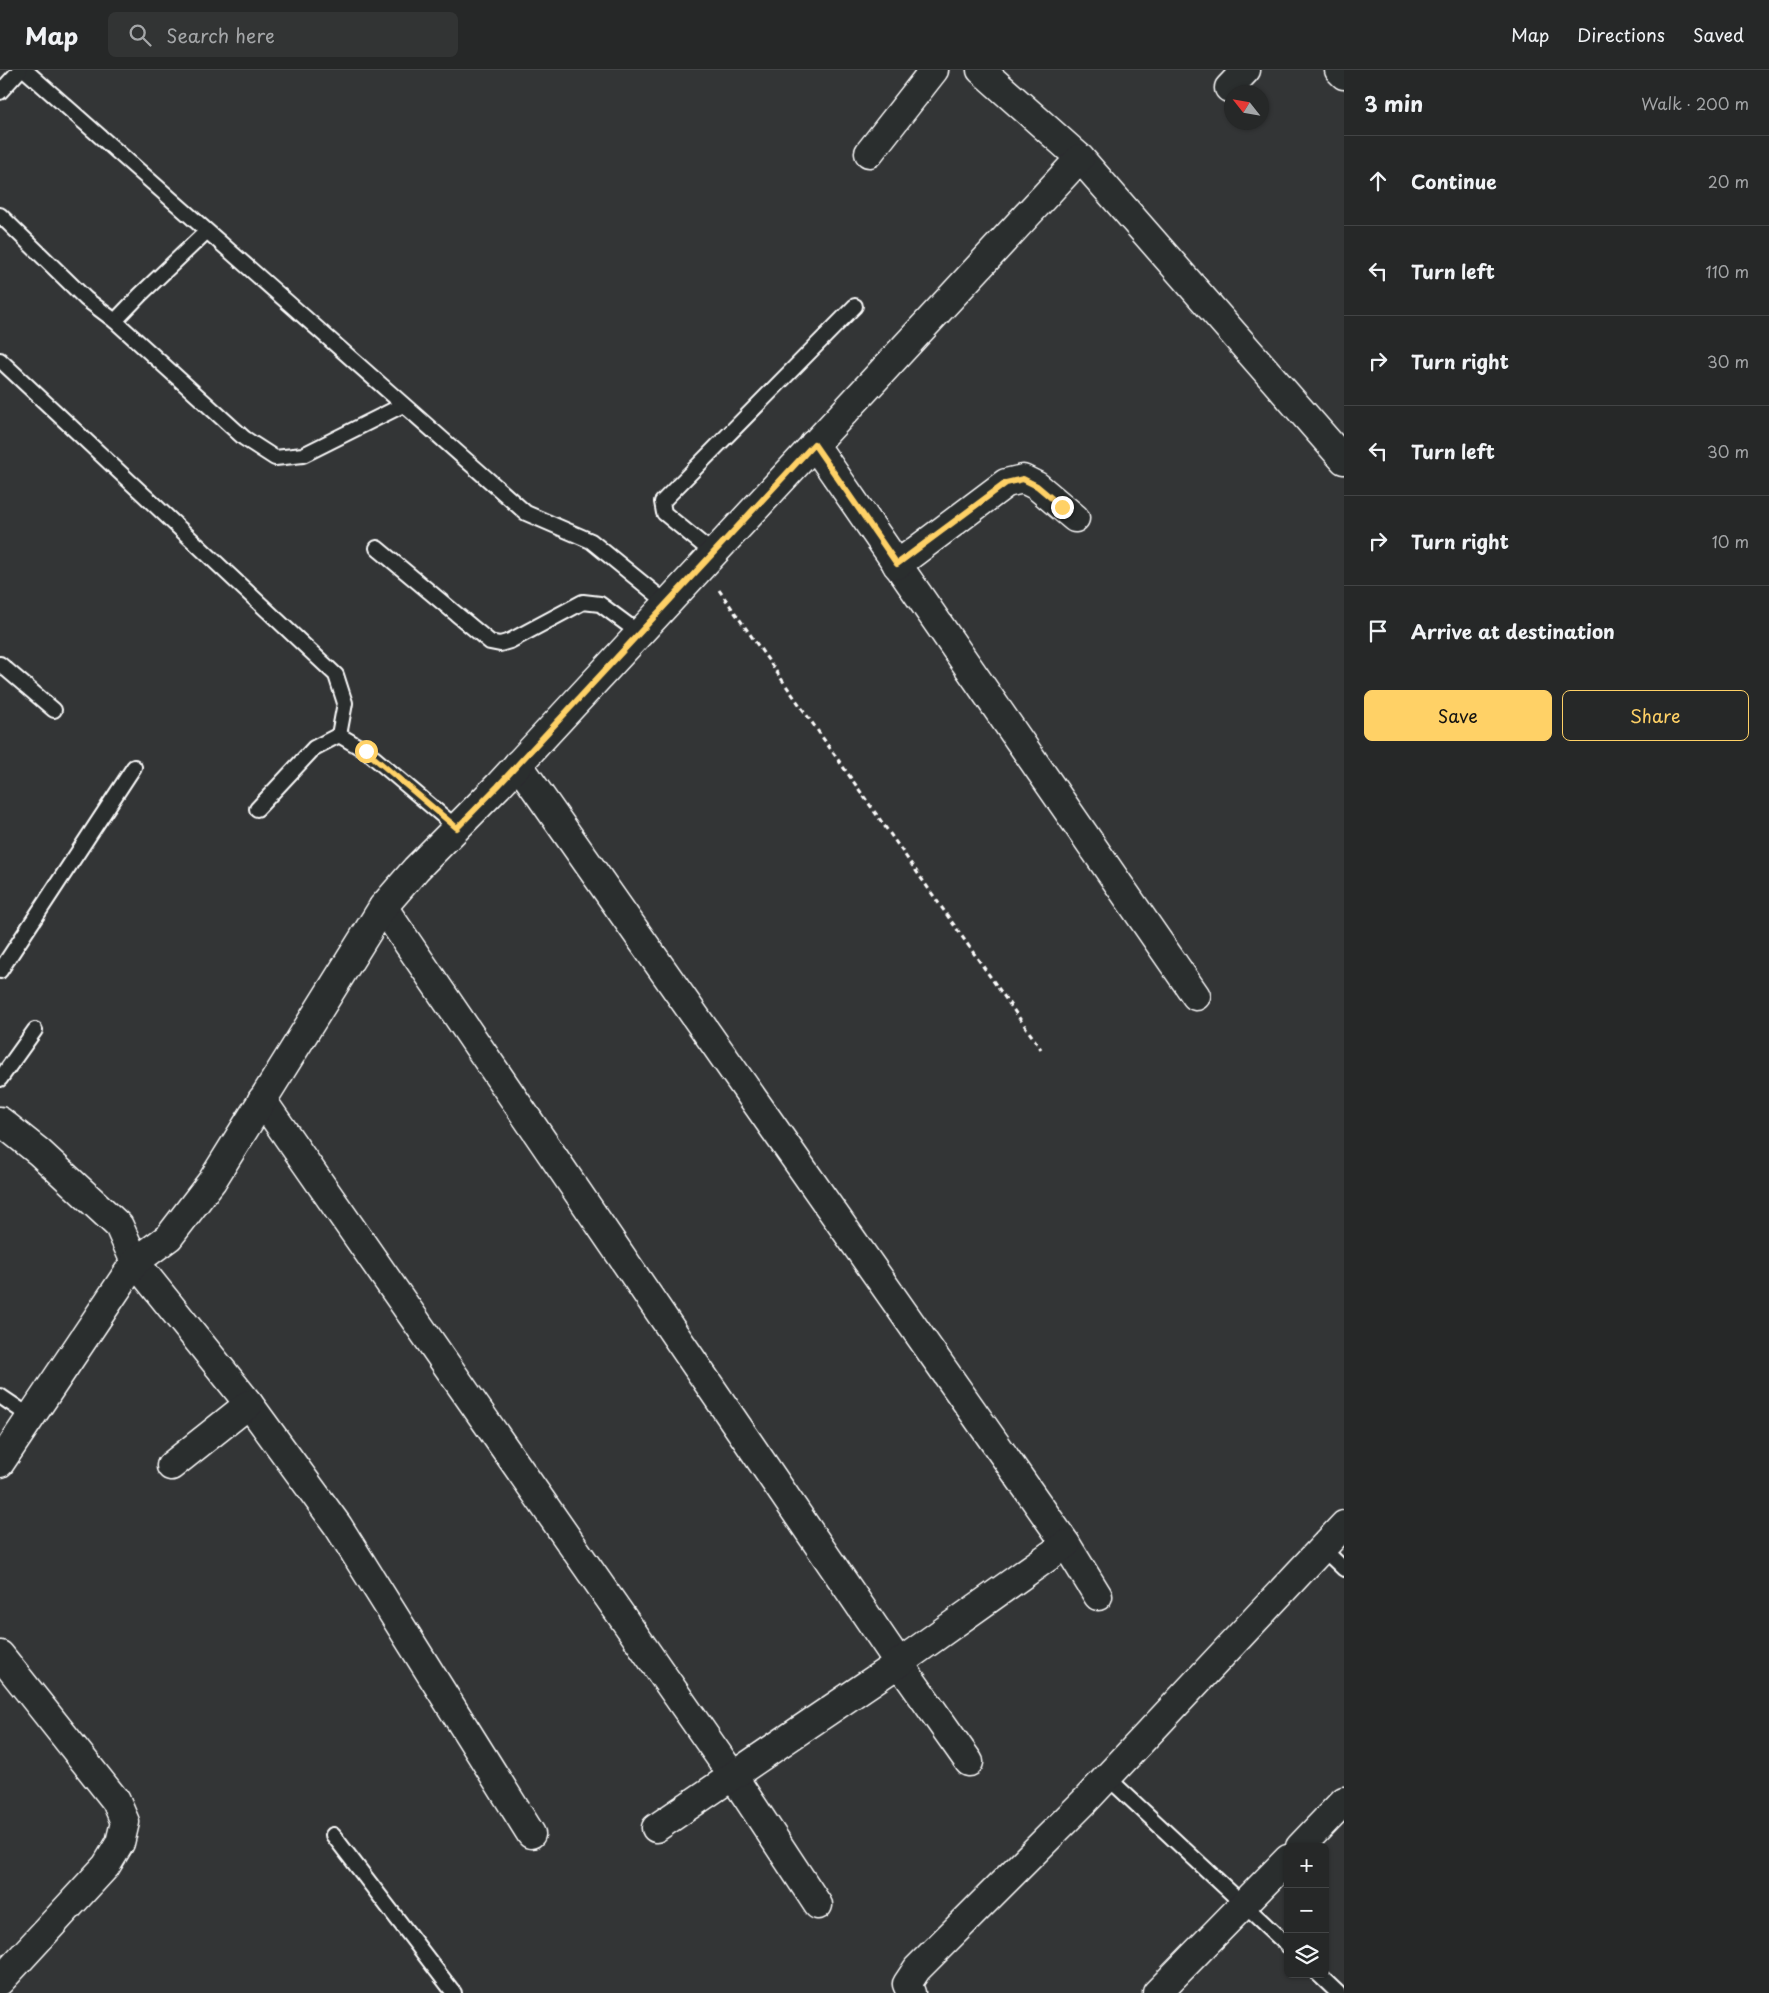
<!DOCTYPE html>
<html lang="en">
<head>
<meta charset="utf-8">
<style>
  :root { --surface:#262828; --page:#323434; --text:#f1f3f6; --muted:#a4a6a8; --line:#424445; --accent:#ffd166 }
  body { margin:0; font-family:"Playpen Sans",sans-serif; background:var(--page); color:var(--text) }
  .controls { position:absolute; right:15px; bottom:15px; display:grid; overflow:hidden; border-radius:8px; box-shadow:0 1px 4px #0004 }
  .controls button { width:45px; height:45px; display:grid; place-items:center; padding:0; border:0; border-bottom:1px solid var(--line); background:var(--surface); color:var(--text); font:25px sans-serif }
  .compass { position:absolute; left:1224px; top:15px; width:45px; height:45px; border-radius:50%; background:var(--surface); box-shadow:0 1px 4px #0004; rotate:301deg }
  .stop { position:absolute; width:15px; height:15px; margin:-11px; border:4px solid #ffd166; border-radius:50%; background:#fff }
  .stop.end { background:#ffd166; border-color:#fff; box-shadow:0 1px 5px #0008 }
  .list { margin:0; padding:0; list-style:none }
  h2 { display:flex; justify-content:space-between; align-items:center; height:65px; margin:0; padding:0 20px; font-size:21px }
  h2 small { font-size:16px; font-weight:400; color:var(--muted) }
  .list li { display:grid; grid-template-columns:32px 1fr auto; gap:15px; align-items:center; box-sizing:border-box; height:90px; padding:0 20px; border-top:1px solid var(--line) }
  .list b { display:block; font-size:19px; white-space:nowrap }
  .list em { font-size:16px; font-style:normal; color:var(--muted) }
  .actions { display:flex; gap:10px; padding:15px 20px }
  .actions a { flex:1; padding:11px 0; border:1px solid var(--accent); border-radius:8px; text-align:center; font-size:18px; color:var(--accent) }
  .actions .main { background:var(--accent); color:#111 }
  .icon { flex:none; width:28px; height:28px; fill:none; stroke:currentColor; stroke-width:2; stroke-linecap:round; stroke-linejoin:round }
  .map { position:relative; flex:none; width:1344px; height:1923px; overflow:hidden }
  header { display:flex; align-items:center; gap:30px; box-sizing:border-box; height:70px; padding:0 25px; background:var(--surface); border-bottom:1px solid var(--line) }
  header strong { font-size:24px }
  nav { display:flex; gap:28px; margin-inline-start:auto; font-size:18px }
  .search { width:350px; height:45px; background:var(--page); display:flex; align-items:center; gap:12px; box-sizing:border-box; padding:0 18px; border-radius:8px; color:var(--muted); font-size:19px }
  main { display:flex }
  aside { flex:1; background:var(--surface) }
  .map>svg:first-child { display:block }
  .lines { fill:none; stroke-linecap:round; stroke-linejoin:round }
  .lane-casing { stroke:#fff; stroke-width:18 }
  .street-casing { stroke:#fff; stroke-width:31 }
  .path { stroke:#fff; stroke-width:3; stroke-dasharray:5 4; stroke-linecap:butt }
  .lane { stroke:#2a2d2e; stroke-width:14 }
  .street { stroke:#2a2d2e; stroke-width:28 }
  .route { stroke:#ffd166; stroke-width:6 }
</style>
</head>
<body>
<header>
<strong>Map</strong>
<div class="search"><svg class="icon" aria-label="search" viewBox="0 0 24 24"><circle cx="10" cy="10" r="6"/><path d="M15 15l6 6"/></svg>Search here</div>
<nav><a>Map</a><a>Directions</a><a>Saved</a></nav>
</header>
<main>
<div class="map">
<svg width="1344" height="1923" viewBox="0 0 1344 1923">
  <rect width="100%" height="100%" fill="#333536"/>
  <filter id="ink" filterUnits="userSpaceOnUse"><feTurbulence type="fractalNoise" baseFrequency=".02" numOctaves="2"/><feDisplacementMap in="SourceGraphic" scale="10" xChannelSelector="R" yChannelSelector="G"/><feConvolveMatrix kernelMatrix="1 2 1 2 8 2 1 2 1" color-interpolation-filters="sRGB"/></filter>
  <g filter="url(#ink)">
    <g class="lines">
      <g class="lane-casing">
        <g id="lane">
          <path d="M25 0 526 443 591 471 667 533"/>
          <path d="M0 22 20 0"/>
          <path d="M0 145 86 229 115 251 140 225 206 162"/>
          <path d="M115 251 244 368 275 388 303 385 403 335"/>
          <path d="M0 290 336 605 345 633 339 665"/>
          <path d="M377 478 490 572 500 574 510 571 583 532 600 534 639 563"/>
          <path d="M713 483 664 443 662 432 855 236"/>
          <path d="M0 594 54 640"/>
          <path d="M257 739 314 678 339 665 366 681 457 758"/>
          <path d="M0 901 134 697"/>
          <path d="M0 1009 35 960"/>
          <path d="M0 1326 31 1347"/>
          <path d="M1322 1478 1344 1499"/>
          <path d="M1107 1707 1288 1876"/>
          <path d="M333 1765 454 1923"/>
          <path d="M1318 1904 1338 1923"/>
        </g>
      </g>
      <g class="street-casing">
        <g id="street">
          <path d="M981 0 1080 88 1344 390"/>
          <path d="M1339 0 1344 5"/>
          <path d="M1229 18 1246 0"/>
          <path d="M869 83 934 0"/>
          <path d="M814 374 1196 926"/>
          <path d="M897 495 1006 413 1023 409 1037 416 1075 448"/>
          <path d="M518 694 1066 1474 1098 1526"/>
          <path d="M383 837 899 1593 969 1692"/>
          <path d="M262 1030 733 1706 818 1835"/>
          <path d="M0 1051 39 1082 119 1156 135 1192 249 1334 338 1456 531 1764"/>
          <path d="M0 1393 135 1192 169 1167 212 1111 383 837 416 799 498 716 1080 88"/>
          <path d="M171 1396 249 1334"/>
          <path d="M0 1585 116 1731 125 1752 120 1773 106 1796 0 1911"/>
          <path d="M656 1758 899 1593 1066 1474"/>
          <path d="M1300 1777 1344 1731"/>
          <path d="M911 1923 907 1914 917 1899 1085 1731 1344 1455"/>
          <path d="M1157 1923 1288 1789"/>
        </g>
      </g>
      <path class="path" d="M719 520 1041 979"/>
      <use href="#lane" class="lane"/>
      <use href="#street" class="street"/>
    </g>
  </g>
  <g class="lines" filter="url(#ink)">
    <path class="route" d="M366 681 457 758 498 716 814 374 897 494 1006 413 1023 409 1037 416 1062 437"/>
  </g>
</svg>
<div class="controls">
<button>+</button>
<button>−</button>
<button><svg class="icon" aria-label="layers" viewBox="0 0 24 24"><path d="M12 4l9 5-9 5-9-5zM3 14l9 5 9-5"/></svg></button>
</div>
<svg class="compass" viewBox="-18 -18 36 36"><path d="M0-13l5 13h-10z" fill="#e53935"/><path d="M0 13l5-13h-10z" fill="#a4a6a8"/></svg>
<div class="stop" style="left:366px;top:681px"></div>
<div class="stop end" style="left:1062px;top:437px"></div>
</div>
<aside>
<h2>3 min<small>Walk · 200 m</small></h2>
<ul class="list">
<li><svg class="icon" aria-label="ahead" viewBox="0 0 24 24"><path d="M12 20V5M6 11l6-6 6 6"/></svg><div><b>Continue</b></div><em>20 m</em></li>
<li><svg class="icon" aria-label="left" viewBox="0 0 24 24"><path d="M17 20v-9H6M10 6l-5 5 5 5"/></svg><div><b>Turn left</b></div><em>110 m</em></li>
<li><svg class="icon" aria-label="right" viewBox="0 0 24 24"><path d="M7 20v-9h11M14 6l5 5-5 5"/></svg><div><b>Turn right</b></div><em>30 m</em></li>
<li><svg class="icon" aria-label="left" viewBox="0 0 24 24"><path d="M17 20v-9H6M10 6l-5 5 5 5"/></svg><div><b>Turn left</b></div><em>30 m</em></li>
<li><svg class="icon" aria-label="right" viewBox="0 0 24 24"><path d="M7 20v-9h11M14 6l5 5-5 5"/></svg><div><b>Turn right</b></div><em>10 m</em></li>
<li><svg class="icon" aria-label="arrive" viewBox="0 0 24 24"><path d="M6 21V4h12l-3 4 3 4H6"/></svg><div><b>Arrive at destination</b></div></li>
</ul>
<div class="actions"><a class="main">Save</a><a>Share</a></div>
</aside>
</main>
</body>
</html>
